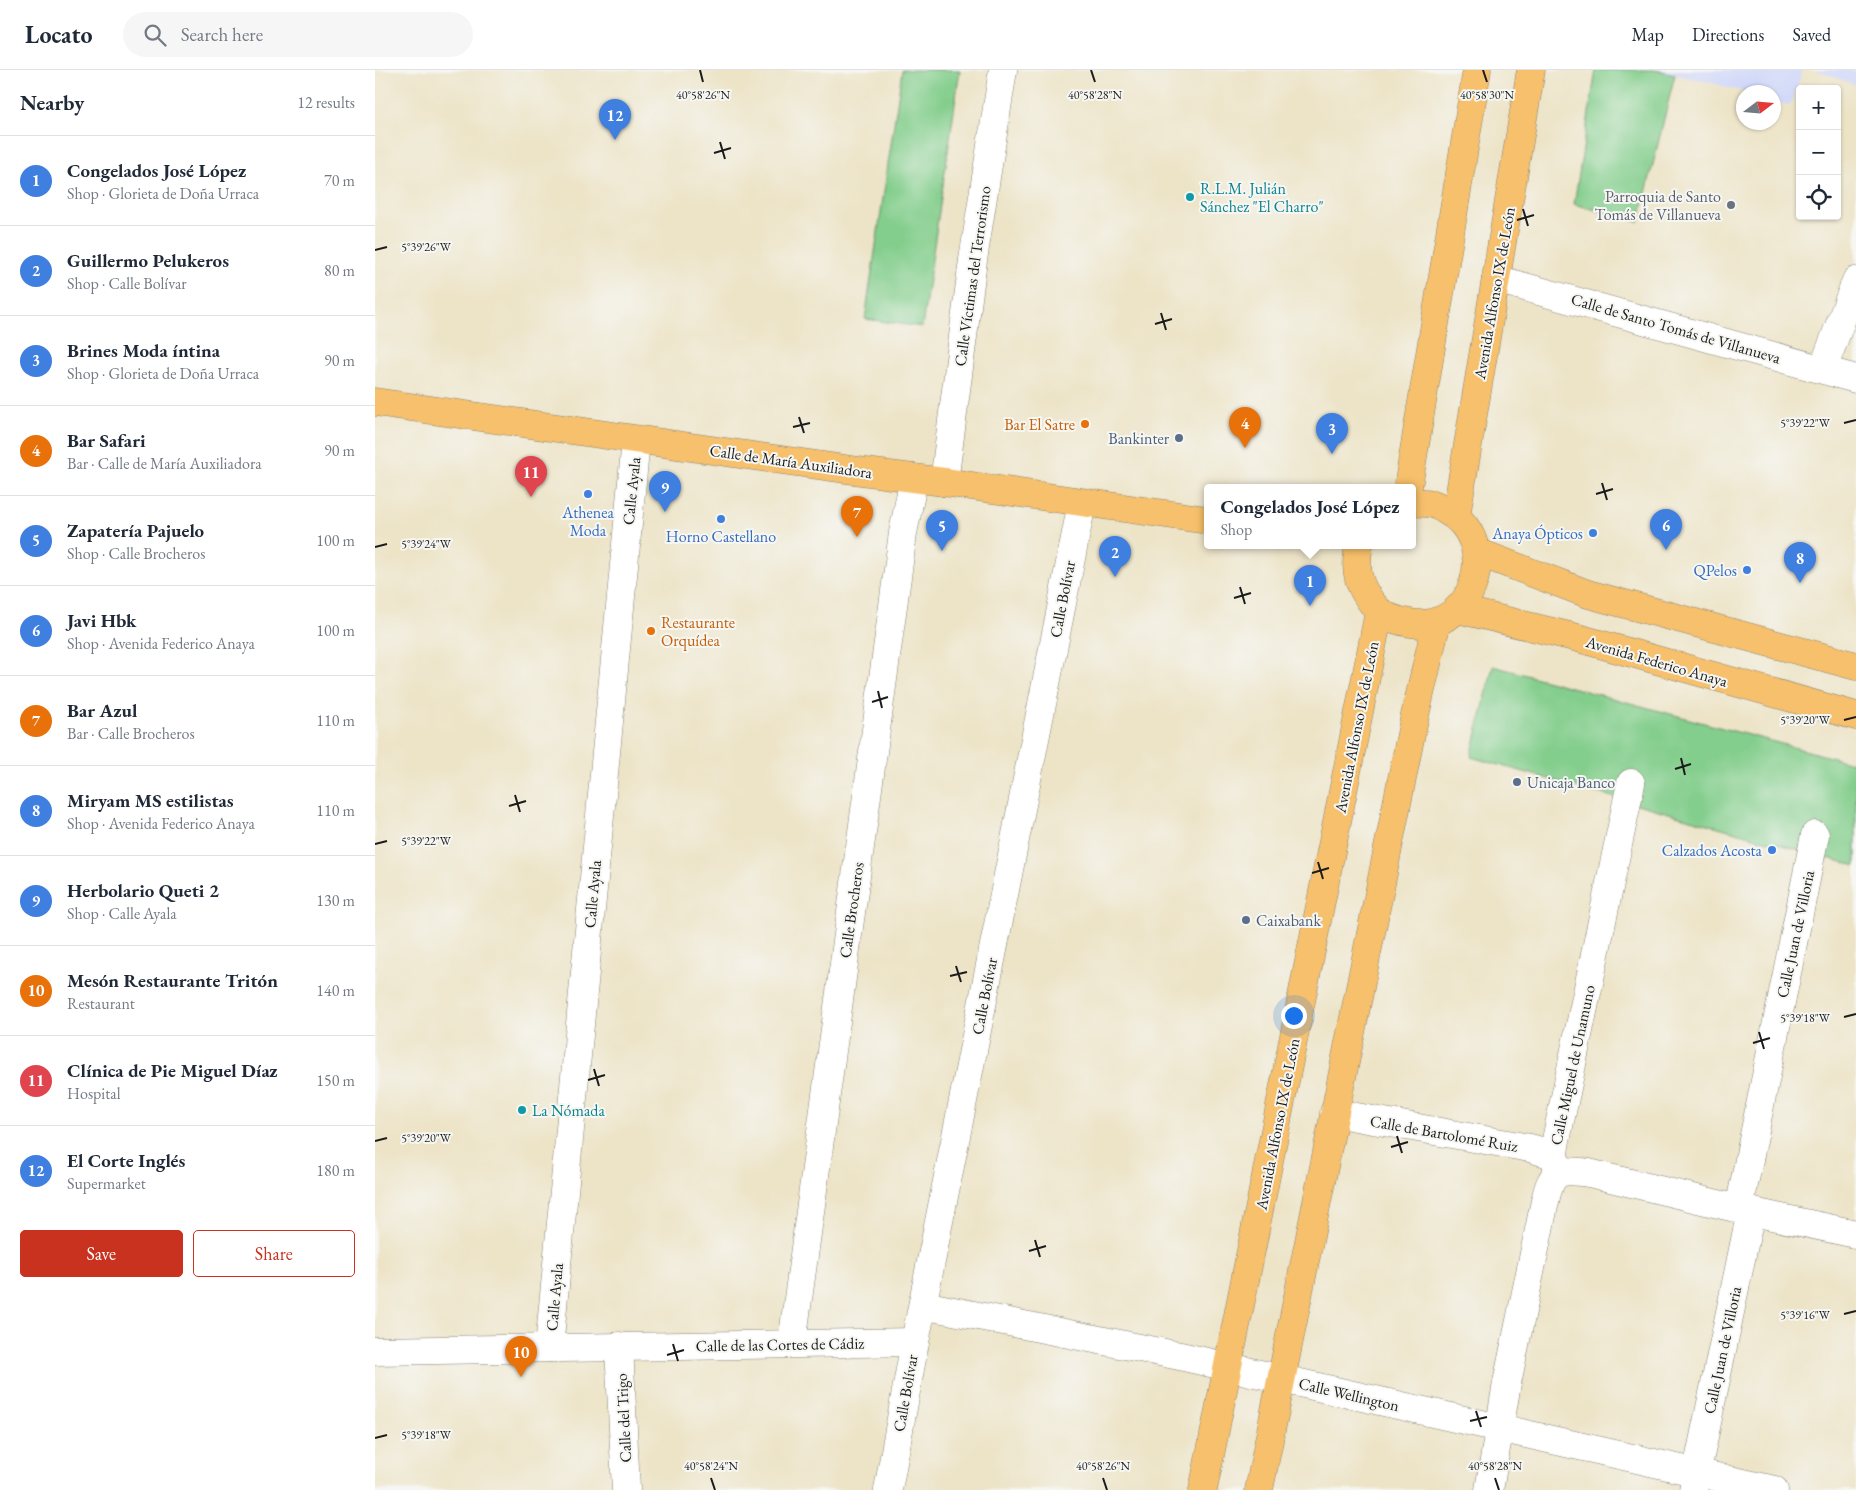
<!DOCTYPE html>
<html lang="en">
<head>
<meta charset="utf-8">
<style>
  :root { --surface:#fff; --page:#f6f6f7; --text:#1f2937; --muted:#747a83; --line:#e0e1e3; --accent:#c8321e }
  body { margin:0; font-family:"EB Garamond",serif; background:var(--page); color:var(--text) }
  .controls { position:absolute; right:15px; top:15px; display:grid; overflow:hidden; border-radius:5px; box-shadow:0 1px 4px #0004 }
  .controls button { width:45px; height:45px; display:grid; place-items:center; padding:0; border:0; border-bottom:1px solid var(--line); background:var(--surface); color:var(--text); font:25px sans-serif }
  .compass { position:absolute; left:1361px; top:15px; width:45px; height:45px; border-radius:50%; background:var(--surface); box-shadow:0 1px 4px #0004; rotate:74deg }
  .you { position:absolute; left:918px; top:945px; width:18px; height:18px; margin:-12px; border:4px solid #fff; border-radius:50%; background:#1a73e8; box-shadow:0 0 0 8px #1a73e833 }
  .badge { display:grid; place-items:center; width:32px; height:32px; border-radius:50%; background:var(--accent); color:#fff; font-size:16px; font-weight:700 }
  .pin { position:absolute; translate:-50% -41px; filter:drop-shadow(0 1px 2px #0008) }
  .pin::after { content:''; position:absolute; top:26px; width:18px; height:15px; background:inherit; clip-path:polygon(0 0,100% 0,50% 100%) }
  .popup { position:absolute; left:829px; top:414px; width:212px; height:65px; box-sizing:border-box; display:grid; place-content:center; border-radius:5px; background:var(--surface); filter:drop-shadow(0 1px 4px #0005); font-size:16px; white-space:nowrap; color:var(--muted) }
  .popup b { font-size:19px; color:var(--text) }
  .popup::after { content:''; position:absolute; left:50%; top:100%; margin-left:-10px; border:10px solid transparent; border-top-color:var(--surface) }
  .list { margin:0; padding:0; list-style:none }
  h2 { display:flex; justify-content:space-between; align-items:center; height:65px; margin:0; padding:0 20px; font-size:21px }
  h2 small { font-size:16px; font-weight:400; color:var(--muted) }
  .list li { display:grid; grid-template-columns:32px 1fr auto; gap:15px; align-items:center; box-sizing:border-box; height:90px; padding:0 20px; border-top:1px solid var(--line) }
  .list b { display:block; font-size:19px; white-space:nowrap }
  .list p { margin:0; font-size:16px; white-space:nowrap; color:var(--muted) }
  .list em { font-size:16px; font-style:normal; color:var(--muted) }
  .actions { display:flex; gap:10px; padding:15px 20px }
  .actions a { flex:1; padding:11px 0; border:1px solid var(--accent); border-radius:5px; text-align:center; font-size:18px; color:var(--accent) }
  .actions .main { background:var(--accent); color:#fff }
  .icon { flex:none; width:28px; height:28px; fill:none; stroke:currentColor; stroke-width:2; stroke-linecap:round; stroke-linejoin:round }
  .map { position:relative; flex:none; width:1481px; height:1420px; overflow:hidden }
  header { display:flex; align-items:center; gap:30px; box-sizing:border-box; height:70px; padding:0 25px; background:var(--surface); border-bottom:1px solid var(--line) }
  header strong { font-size:24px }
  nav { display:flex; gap:28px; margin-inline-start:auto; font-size:18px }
  .search { width:350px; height:45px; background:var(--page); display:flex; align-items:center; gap:12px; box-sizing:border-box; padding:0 18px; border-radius:28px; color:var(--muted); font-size:19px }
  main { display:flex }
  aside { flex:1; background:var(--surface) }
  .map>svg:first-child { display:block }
  .built { fill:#d2d9f9 }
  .green { fill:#83ce8c; stroke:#507554 }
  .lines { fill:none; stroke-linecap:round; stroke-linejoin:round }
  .minor-casing { stroke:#848072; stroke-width:29 }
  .major-casing { stroke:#848072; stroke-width:29 }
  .minor { stroke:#fff; stroke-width:28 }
  .major { stroke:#f7c06c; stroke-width:28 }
  .ticks { fill:none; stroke:#1c1c1c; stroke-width:2 }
  .culture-dot { fill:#0f9aa8; stroke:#f6f6f2; stroke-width:2 }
  .worship-dot { fill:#6b7280; stroke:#f6f6f2; stroke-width:2 }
  .food-dot { fill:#e8710a; stroke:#f6f6f2; stroke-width:2 }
  .service-dot { fill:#5c6f8a; stroke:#f6f6f2; stroke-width:2 }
  .shop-dot { fill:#3f7fe0; stroke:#f6f6f2; stroke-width:2 }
  .labels { text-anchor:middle; stroke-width:4; stroke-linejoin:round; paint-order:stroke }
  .culture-label { font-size:16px; fill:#0d838f; stroke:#f6f6f2; text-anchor:start }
  .worship-label { font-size:16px; fill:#5b616d; stroke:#f6f6f2; text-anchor:end }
  .street-label { font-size:16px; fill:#1c1c1c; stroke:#f6f6f2 }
  .food-label { font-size:16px; fill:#c56008; stroke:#f6f6f2; text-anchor:end }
  .service-label { font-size:16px; fill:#4e5e75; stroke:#f6f6f2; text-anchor:start }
  .shop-label { font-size:16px; fill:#366cbe; stroke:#f6f6f2; text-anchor:end }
  .ticks-label { font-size:12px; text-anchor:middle; fill:#1c1c1c; stroke:#f6f6f2; stroke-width:4; stroke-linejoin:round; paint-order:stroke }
</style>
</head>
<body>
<header>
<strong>Locato</strong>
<div class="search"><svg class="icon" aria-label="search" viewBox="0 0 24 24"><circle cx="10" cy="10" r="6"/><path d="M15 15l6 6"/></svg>Search here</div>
<nav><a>Map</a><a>Directions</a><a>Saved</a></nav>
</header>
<main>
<aside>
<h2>Nearby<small>12 results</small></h2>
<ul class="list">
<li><span class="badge" style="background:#3f7fe0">1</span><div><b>Congelados José López</b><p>Shop · Glorieta de Doña Urraca</p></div><em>70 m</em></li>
<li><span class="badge" style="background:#3f7fe0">2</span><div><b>Guillermo Pelukeros</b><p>Shop · Calle Bolívar</p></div><em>80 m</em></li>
<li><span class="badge" style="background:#3f7fe0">3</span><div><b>Brines Moda íntina</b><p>Shop · Glorieta de Doña Urraca</p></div><em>90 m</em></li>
<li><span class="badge" style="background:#e8710a">4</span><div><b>Bar Safari</b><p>Bar · Calle de María Auxiliadora</p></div><em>90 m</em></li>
<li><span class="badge" style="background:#3f7fe0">5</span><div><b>Zapatería Pajuelo</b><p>Shop · Calle Brocheros</p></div><em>100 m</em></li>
<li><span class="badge" style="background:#3f7fe0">6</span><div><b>Javi Hbk</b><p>Shop · Avenida Federico Anaya</p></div><em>100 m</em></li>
<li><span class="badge" style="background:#e8710a">7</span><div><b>Bar Azul</b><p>Bar · Calle Brocheros</p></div><em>110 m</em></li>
<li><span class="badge" style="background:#3f7fe0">8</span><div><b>Miryam MS estilistas</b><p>Shop · Avenida Federico Anaya</p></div><em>110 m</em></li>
<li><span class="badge" style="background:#3f7fe0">9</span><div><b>Herbolario Queti 2</b><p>Shop · Calle Ayala</p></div><em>130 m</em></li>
<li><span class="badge" style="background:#e8710a">10</span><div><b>Mesón Restaurante Tritón</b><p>Restaurant</p></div><em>140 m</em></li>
<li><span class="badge" style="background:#e0444e">11</span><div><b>Clínica de Pie Miguel Díaz</b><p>Hospital</p></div><em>150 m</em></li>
<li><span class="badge" style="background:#3f7fe0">12</span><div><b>El Corte Inglés</b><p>Supermarket</p></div><em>180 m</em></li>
</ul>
<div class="actions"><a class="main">Save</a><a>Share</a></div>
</aside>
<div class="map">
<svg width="1481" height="1420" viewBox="0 0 1481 1420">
  <rect width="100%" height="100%" fill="#f6f6f2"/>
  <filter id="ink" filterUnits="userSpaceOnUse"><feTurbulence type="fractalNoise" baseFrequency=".02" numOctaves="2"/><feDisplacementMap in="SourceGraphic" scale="10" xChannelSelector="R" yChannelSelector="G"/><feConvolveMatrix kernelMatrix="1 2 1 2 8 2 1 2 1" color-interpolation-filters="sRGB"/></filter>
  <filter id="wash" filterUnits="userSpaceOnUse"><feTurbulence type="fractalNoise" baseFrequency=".0096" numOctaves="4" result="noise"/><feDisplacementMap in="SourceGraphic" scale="20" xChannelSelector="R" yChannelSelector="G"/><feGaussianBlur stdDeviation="1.12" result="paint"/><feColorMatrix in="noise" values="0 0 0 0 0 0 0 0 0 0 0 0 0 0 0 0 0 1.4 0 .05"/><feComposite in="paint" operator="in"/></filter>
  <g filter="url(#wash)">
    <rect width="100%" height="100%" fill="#ede4c8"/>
    <g class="built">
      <path d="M1279 0H1428L1415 36 1399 31 1398 22H1369L1330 11Z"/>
      <path d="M1441 0H1481V16L1472 12Z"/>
    </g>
    <g class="green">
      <path d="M527 0H585L547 257 490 249Z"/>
      <path d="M1221 0H1279L1300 4 1264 152 1199 134Z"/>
      <path d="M1118 596 1481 694V796L1096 687Z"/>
    </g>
  </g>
  <g filter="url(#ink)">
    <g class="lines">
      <g class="minor-casing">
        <g id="minor">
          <path d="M1121 209 1481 309"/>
          <path d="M1448 299 1481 211"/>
          <path d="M569 412 598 190 628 0"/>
          <path d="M959 1043 1155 1078 1179 1085"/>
          <path d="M1184 1103 1179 1085 1180 1075 1256 713"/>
          <path d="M1364 1139 1440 765"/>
          <path d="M548 1235 805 1286 1399 1420"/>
          <path d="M417 1273 528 463 539 408"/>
          <path d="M244 1276 251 1420"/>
          <path d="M174 1278 261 370"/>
          <path d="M0 1281 540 1272"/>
          <path d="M513 1420 540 1272 707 433"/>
          <path d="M1114 1420 1132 1313 1170 1131C1177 1100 1183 1099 1214 1103L1364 1139 1481 1164"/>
          <path d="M1318 1420 1376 1141"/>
        </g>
      </g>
      <g class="major-casing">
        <g id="major">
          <path d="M0 332 477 400 569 412 832 450"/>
          <path d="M1033 417 1102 0"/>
          <path d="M1081 446 1156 0"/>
          <path d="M984 475C979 501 983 517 1001 538 1009 547 1023 551 1035 553 1100 564 1128 470 1070 440 1066 438 1061 434 1057 434 1051 432 1044 433 1038 433"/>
          <path d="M1102 482 1213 524 1481 596"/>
          <path d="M1082 539 1203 568 1481 646"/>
          <path d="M828 1420 1004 542"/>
          <path d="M884 1420 1038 654 1062 551"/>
        </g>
      </g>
      <use href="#minor" class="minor"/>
      <use href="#major" class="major"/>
    </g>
  </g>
  <path class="ticks" d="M325 0 328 12M716 0 720 12M1108 0 1112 12M345 72 350 89M339 83 356 78M1148 139 1153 156M1142 150 1159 145M0 180 12 177M786 243 791 260M780 254 797 249M424 347 429 363M1469 353 1481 350M418 357 435 353M1227 413 1232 430M1221 424 1238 419M0 477 12 474M865 517 870 534M859 528 876 523M503 621 507 638M497 632 513 627M1469 650 1481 647M1306 688 1310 705M1300 699 1316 694M140 725 145 742M134 736 151 731M0 774 12 771M943 792 948 809M937 803 954 798M581 896 586 912M575 906 592 902M1469 947 1481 944M1384 962 1389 979M1378 973 1395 968M219 999 224 1016M213 1010 230 1005M1022 1066 1027 1083M0 1071 12 1068M1016 1077 1033 1072M660 1170 665 1187M654 1181 671 1176M1469 1244 1481 1241M298 1274 303 1291M292 1285 309 1280M1101 1341 1106 1357M1095 1351 1112 1347M0 1368 12 1365M336 1408 340 1420M728 1408 732 1420M1120 1408 1124 1420"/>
  <g class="culture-dot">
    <circle cx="815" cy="127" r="5"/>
    <circle cx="147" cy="1040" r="5"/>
  </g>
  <circle class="worship-dot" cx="1356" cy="135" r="5"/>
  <g class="food-dot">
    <circle cx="710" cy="354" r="5"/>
    <circle cx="276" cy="561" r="5"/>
  </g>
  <g class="service-dot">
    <circle cx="804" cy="368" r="5"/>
    <circle cx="1142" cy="712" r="5"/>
    <circle cx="871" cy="850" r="5"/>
  </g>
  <g class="shop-dot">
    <circle cx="213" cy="424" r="5"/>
    <circle cx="346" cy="449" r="5"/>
    <circle cx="1218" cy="463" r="5"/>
    <circle cx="1372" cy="500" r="5"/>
    <circle cx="1397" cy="780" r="5"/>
  </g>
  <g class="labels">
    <g class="culture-label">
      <text x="825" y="124">R.L.M. Julián<tspan x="825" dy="18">Sánchez "El Charro"</tspan></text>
      <text x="157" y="1046">La Nómada</text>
    </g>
    <g class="worship-label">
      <text x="1346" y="132">Parroquia de Santo<tspan x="1346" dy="18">Tomás de Villanueva</tspan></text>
    </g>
    <g class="street-label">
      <text transform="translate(597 206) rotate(-82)" y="6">Calle Víctimas del Terrorismo</text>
      <text transform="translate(1119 223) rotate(-80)" y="6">Avenida Alfonso IX de León</text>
      <text transform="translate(1301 258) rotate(16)" y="6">Calle de Santo Tomás de Villanueva</text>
      <text transform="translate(416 391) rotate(8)" y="6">Calle de María Auxiliadora</text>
      <text transform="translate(256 421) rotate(-84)" y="6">Calle Ayala</text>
      <text transform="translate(687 529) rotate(-79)" y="6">Calle Bolívar</text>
      <text transform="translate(1282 591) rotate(16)" y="6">Avenida Federico Anaya</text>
      <text transform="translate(981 657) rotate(-79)" y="6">Avenida Alfonso IX de León</text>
      <text transform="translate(217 824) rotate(-85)" y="6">Calle Ayala</text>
      <text transform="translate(476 840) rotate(-82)" y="6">Calle Brocheros</text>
      <text transform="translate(1420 864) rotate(-78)" y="6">Calle Juan de Villoria</text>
      <text transform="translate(609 926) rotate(-79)" y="6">Calle Bolívar</text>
      <text transform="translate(1197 995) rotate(-78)" y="6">Calle Miguel de Unamuno</text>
      <text transform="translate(902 1054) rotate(-79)" y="6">Avenida Alfonso IX de León</text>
      <text transform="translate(1069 1063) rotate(10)" y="6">Calle de Bartolomé Ruiz</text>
      <text transform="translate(179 1227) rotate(-85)" y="6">Calle Ayala</text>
      <text transform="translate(405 1274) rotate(-1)" y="6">Calle de las Cortes de Cádiz</text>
      <text transform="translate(1347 1280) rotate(-78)" y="6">Calle Juan de Villoria</text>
      <text transform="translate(530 1323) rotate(-80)" y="6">Calle Bolívar</text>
      <text transform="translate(974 1324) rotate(13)" y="6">Calle Wellington</text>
      <text transform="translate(248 1348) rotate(-93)" y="6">Calle del Trigo</text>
    </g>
    <g class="food-label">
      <text x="700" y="360">Bar El Satre</text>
      <text x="286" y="558" text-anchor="start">Restaurante<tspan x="286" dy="18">Orquídea</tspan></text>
    </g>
    <g class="service-label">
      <text x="794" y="374" text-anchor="end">Bankinter</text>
      <text x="1152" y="718">Unicaja Banco</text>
      <text x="881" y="856">Caixabank</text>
    </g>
    <g class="shop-label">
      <text x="213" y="448" text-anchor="middle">Athenea<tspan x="213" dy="18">Moda</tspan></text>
      <text x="1208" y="469">Anaya Ópticos</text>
      <text x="346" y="472" text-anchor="middle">Horno Castellano</text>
      <text x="1362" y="506">QPelos</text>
      <text x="1387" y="786">Calzados Acosta</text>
    </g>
  </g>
  <g class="ticks-label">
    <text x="328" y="29">40°58'26"N</text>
    <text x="720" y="29">40°58'28"N</text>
    <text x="1112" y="29">40°58'30"N</text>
    <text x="51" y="181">5°39'26"W</text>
    <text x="1430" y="357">5°39'22"W</text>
    <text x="51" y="478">5°39'24"W</text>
    <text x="1430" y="654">5°39'20"W</text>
    <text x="51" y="775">5°39'22"W</text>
    <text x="1430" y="952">5°39'18"W</text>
    <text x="51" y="1072">5°39'20"W</text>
    <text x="1430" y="1249">5°39'16"W</text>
    <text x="51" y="1369">5°39'18"W</text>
    <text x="336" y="1400">40°58'24"N</text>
    <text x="728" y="1400">40°58'26"N</text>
    <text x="1120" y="1400">40°58'28"N</text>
  </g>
</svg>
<div class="controls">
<button>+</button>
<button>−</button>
<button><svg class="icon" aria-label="locate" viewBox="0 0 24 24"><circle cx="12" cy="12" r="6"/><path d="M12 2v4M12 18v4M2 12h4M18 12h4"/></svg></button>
</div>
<svg class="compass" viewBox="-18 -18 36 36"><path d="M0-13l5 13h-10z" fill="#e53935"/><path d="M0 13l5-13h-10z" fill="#747a83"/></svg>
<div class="you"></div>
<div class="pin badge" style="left:935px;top:536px;background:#3f7fe0">1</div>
<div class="popup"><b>Congelados José López</b>Shop</div>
<div class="pin badge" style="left:740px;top:507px;background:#3f7fe0">2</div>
<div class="pin badge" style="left:957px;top:384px;background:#3f7fe0">3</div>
<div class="pin badge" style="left:870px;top:378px;background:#e8710a">4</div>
<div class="pin badge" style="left:567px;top:481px;background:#3f7fe0">5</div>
<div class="pin badge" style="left:1291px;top:480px;background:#3f7fe0">6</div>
<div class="pin badge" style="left:482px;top:467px;background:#e8710a">7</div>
<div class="pin badge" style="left:1425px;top:513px;background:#3f7fe0">8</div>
<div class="pin badge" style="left:290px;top:442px;background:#3f7fe0">9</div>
<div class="pin badge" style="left:146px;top:1307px;background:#e8710a">10</div>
<div class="pin badge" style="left:156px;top:427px;background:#e0444e">11</div>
<div class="pin badge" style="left:240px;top:70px;background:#3f7fe0">12</div>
</div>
</main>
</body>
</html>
